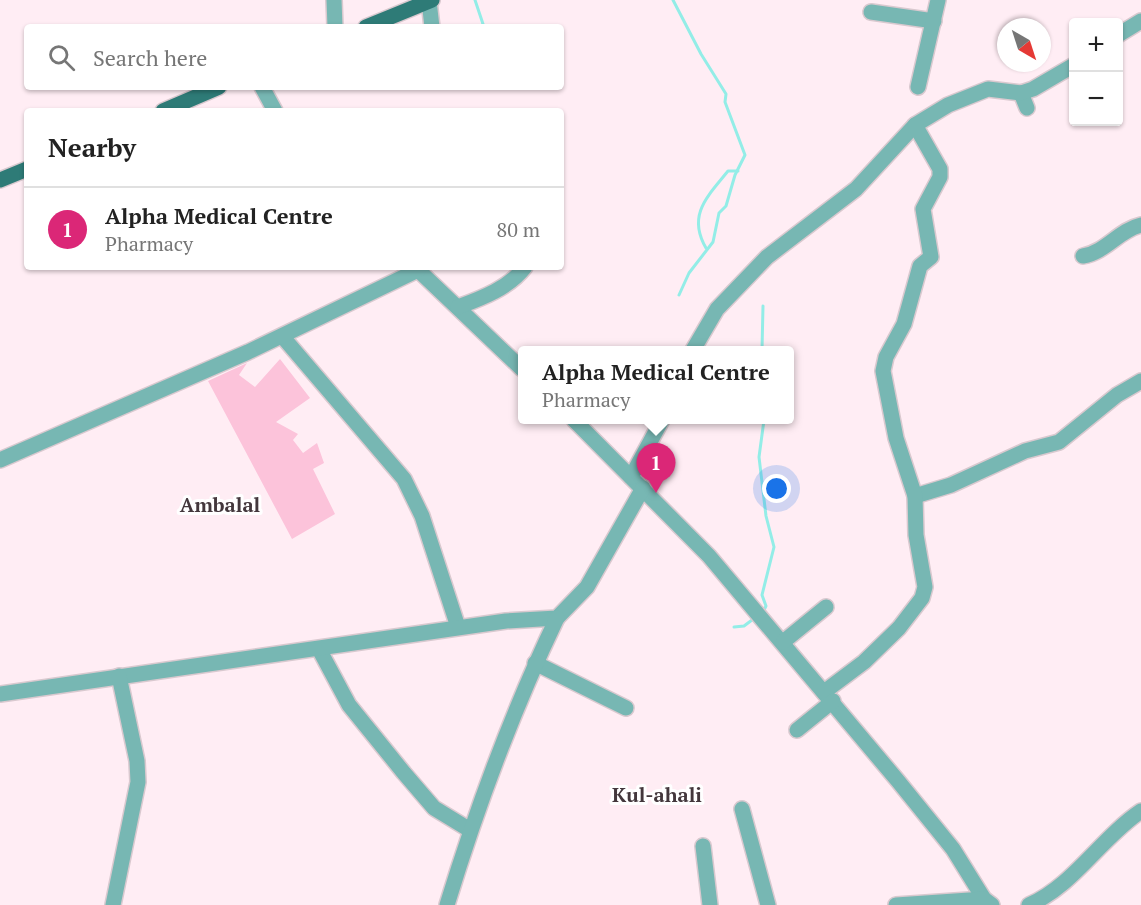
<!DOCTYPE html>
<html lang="en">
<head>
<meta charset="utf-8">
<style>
  :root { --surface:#fff; --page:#f2f2f2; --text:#222; --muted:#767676; --line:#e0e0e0; --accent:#db2777 }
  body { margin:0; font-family:"PT Serif",serif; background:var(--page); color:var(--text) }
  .controls { position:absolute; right:18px; top:18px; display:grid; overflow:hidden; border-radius:6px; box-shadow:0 2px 4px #0004 }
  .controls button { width:54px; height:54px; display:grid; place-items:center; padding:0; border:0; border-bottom:2px solid var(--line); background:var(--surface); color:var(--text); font:30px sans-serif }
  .compass { position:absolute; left:997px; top:18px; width:54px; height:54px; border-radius:50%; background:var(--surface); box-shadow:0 2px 4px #0004; rotate:141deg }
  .you { position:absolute; left:777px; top:489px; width:21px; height:21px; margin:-15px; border:4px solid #fff; border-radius:50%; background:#1a73e8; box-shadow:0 0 0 9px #1a73e833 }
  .badge { display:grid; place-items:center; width:39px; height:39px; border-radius:50%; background:var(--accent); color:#fff; font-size:20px; font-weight:700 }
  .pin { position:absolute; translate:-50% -50px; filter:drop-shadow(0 2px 3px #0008) }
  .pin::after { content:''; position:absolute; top:32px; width:21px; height:18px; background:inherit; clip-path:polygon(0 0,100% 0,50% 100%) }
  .popup { position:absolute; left:518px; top:346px; width:276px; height:78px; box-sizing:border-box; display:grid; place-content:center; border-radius:6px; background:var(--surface); filter:drop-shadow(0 2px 4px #0005); font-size:20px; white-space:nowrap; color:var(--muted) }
  .popup b { font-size:22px; color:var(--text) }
  .popup::after { content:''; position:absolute; left:50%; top:100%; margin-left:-12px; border:12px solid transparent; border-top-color:var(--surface) }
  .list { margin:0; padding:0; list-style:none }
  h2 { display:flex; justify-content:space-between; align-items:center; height:78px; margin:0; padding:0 24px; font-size:26px }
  h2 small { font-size:20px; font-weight:400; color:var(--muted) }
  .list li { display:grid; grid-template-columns:39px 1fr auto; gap:18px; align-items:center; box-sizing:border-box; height:84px; padding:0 24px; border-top:2px solid var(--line) }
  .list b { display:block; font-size:22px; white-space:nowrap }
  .list p { margin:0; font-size:20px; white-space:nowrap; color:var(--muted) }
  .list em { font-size:20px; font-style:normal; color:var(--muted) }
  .icon { flex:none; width:33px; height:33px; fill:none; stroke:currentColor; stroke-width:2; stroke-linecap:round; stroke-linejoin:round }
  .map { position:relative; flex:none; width:1141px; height:905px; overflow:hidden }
  .search { position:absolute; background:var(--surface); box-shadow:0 2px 4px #0004; left:24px; top:24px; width:540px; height:66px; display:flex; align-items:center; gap:15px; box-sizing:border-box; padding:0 21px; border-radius:6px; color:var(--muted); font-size:22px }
  .panel { position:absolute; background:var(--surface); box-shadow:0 2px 4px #0004; left:24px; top:108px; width:540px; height:162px; border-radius:6px }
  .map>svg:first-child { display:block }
  .green { fill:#fcc3da }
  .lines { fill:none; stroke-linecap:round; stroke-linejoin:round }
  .stream { stroke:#93ede7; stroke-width:3 }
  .minor-casing { stroke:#d9c9cf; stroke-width:18 }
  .major-casing { stroke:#d9c9cf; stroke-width:18 }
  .minor { stroke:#77b7b3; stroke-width:15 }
  .major { stroke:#2e7b77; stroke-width:15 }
  .labels { text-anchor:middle; stroke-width:6; stroke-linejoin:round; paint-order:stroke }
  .quarter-label { font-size:20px; font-weight:bold; fill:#43373c; stroke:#fff }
</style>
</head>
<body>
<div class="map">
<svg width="1141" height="905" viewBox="0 0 1141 905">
  <rect width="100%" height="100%" fill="#ffedf4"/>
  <path class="green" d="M280 359 310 398 276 422 298 434 293 440 303 453 317 443 324 463 313 469 335 514 292 539 208 381 247 363 239 375 255 387Z"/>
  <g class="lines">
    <g class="stream">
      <path d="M475 0 483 24 480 27"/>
      <path d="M673 0 701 54 726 94 725 102 745 155 735 175 726 206 719 213 713 242 689 273 679 295"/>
      <path d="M706 248C687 215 707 197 728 171H738"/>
      <path d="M762 350 763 306"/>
      <path d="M764 420 759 457 766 516 774 547 762 595 766 606 764 610"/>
      <path d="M734 627 744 626 752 620"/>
    </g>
    <g class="minor-casing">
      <g id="minor">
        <path d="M334 0 335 27"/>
        <path d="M429 1 432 27"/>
        <path d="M871 12 934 21"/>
        <path d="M1118 35 1141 21"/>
        <path d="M262 87 275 111"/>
        <path d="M918 87 938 0"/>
        <path d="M1021 93 1027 108"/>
        <path d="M1083 256C1106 252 1119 230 1141 225"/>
        <path d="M415 267 522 369"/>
        <path d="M458 307C482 298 509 288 525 267"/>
        <path d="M282 336 404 479 422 516 458 627"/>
        <path d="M693 350 717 309 767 257 856 189 915 125 948 105 988 89 1021 93 1033 89 1074 65"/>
        <path d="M574 420 709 556 898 781 953 849 984 899 992 905"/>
        <path d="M0 460 248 352 418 270"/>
        <path d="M631 477 662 420"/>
        <path d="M915 496 951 485 1025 451 1059 442 1117 395 1141 381"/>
        <path d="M783 642 826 607"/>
        <path d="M319 649 349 705 404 773 434 808 470 830"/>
        <path d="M535 663 626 708"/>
        <path d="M824 692 864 662 899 628 922 598 925 587 916 535 915 496 896 438 883 371 886 357 904 324 920 266 931 257 923 209 940 177V169L915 125"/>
        <path d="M0 694 506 621 557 618 587 587 643 488"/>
        <path d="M797 730 833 701"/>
        <path d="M742 809 768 905"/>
        <path d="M703 846 710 905"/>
        <path d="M113 905 138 782 137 761 119 676"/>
        <path d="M447 905C477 807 513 710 557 618"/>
        <path d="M896 905 984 899"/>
        <path d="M1029 905C1073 886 1101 838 1141 811"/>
      </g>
    </g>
    <g class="major-casing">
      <g id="major">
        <path d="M366 27 432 0"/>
        <path d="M163 111 219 87"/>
        <path d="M0 180 27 169"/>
      </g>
    </g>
    <use href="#minor" class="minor"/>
    <use href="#major" class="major"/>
  </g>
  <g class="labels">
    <g class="quarter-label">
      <text x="220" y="512">Ambalal</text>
      <text x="657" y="802">Kul-ahali</text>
    </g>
  </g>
</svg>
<div class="controls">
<button>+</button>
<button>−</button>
</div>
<svg class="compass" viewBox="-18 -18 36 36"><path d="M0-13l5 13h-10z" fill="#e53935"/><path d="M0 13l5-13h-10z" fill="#767676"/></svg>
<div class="you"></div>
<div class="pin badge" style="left:656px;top:493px">1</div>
<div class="popup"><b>Alpha Medical Centre</b>Pharmacy</div>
<div class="search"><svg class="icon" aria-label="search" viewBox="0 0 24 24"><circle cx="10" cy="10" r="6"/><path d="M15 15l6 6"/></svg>Search here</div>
<section class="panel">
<h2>Nearby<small></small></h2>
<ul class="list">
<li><span class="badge">1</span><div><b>Alpha Medical Centre</b><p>Pharmacy</p></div><em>80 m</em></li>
</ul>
</section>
</div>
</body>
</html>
